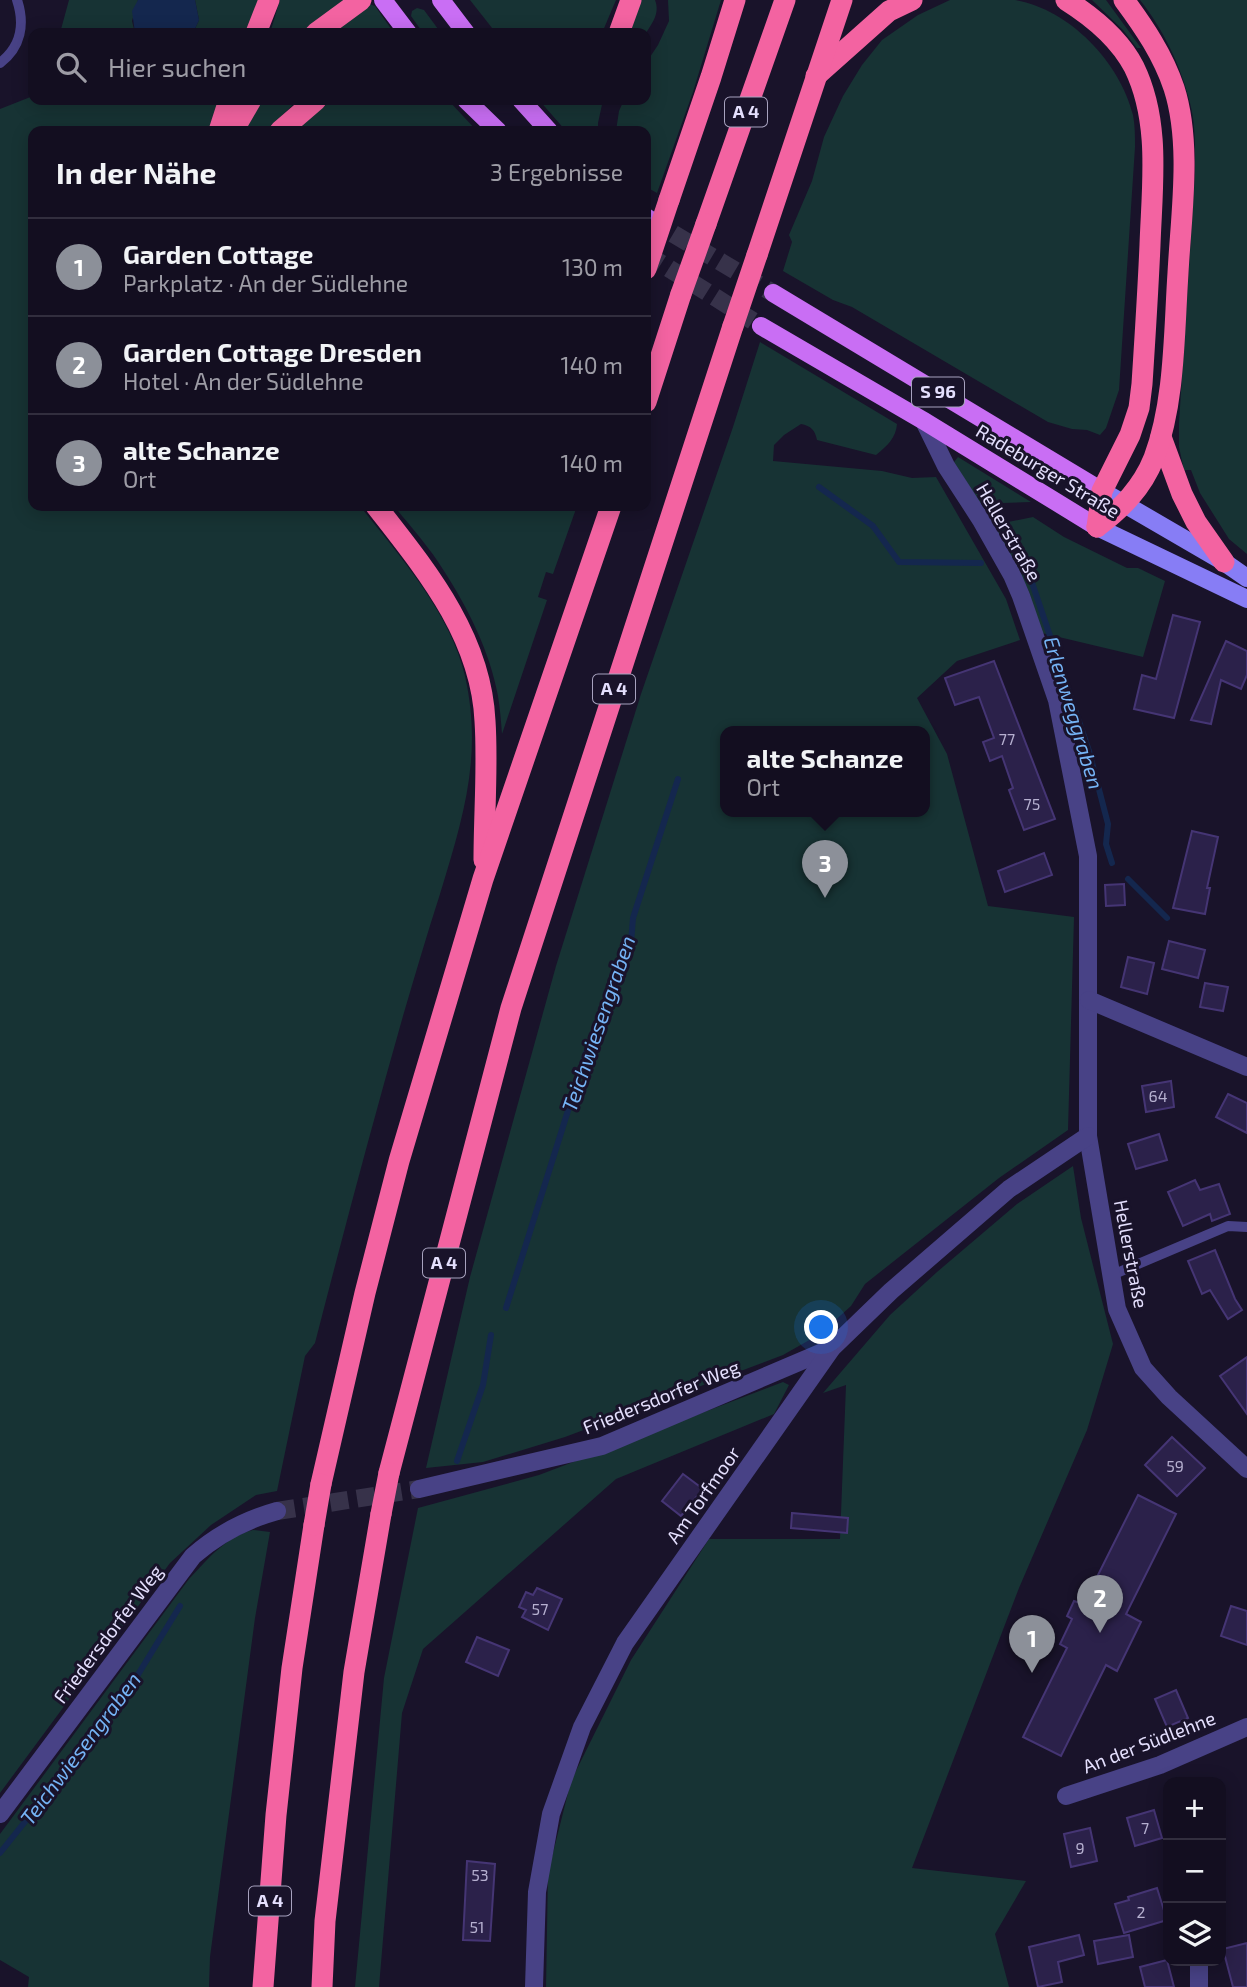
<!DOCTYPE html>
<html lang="de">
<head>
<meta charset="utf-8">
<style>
  :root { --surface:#130e20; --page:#1c1729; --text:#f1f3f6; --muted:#9d9ca5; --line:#322e3e; --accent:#8c9099 }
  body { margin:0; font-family:"Exo 2",sans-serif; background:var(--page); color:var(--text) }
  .controls { position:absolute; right:21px; bottom:21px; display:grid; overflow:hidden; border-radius:14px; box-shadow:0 4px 18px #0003 }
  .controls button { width:63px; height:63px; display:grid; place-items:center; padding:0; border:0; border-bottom:2px solid var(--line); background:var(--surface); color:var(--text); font:35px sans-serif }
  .you { position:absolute; left:822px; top:1328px; width:24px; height:24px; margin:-18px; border:5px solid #fff; border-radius:50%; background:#1a73e8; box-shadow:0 0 0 10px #1a73e833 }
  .badge { display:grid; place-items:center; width:46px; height:46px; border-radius:50%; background:var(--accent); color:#fff; font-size:23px; font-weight:700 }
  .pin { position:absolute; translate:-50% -58px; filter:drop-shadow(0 2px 4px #0008) }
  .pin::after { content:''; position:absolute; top:37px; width:24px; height:21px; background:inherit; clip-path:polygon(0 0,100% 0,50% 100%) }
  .popup { position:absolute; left:720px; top:726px; width:210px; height:91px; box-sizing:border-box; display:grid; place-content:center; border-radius:14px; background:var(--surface); filter:drop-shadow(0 2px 5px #0005); font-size:23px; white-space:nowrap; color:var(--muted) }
  .popup b { font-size:26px; color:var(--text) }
  .popup::after { content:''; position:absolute; left:50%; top:100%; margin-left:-14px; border:14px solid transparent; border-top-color:var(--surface) }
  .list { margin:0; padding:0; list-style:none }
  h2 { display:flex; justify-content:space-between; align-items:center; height:91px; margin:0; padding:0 28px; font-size:30px }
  h2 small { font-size:23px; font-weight:400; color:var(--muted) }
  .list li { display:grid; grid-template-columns:46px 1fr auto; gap:21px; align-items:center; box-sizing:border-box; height:98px; padding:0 28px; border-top:2px solid var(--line) }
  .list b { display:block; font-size:26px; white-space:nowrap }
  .list p { margin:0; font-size:23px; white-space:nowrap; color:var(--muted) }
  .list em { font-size:23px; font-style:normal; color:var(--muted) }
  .icon { flex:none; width:38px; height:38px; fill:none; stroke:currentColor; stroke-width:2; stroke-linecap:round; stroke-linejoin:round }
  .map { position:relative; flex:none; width:1247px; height:1987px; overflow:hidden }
  .search { position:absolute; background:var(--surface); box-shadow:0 4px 18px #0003; left:28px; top:28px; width:623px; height:77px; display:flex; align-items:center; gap:18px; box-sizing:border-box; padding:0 24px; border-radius:14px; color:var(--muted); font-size:26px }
  .panel { position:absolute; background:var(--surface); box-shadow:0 4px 18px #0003; left:28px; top:126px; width:623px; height:385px; border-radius:14px }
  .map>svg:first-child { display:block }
  .green { fill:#173334; fill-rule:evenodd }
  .water { fill:#14274e }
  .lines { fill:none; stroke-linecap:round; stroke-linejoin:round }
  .stream { stroke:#14274e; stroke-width:6 }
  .building { fill:#2b214a; stroke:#453574; stroke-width:2 }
  .street-tunnel { stroke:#37324a; stroke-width:18; stroke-dasharray:18 9; stroke-linecap:butt }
  .primary-tunnel { stroke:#37324a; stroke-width:18; stroke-dasharray:18 9; stroke-linecap:butt }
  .lane { stroke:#484286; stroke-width:10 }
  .street { stroke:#484286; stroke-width:18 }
  .secondary { stroke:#877df5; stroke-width:18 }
  .primary { stroke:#c96ef4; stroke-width:18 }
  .highway { stroke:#f363a1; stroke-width:21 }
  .highway-bridge { stroke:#f363a1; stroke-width:21 }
  .labels { text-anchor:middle; stroke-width:6; stroke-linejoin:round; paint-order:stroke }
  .number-label { font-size:16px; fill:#b6b0d0 }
  .shield { fill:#19132a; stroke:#a7a2be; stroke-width:2 }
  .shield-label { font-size:18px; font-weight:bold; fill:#e4dffd }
  .street-label { font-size:19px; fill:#e4dffd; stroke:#19132a }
  .water-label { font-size:21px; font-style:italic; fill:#75b3f5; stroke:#19132a }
</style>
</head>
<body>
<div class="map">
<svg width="1247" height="1987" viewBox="0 0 1247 1987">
  <rect width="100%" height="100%" fill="#19132a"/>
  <g class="green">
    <path d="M69 0H138L132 21 135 33H60Z"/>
    <path d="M195 0H261L249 33H193L199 20Z"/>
    <path d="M280 0H346L301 33H270Z"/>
    <path d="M470 0H616L602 33H496Z"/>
    <path d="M641 0H655C660 13 653 22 646 33H628Z"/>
    <path d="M668 0H721L693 92 657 193 646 187V131H616L619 111 624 100H646V63L658 45 669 21Z"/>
    <path d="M950 0C967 0 999 0 1015 0 1069 9 1120 62 1133 115 1135 125 1135 137 1135 147L1119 390 1106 428 1100 435 1087 430 1072 429 1048 422 852 307 833 300 783 271 792 242 789 235 812 181 824 137 843 96 862 65 882 40 918 15Z"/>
    <path d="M1092 0H1106L1141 48H1137L1123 30Z"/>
    <path d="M1140 0H1247V554L1229 539 1200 493 1191 470H1184L1179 447V423L1195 174C1195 151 1196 126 1190 103 1181 66 1163 29 1140 0Z"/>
    <path d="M369 4 375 6 394 33H329Z"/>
    <path d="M417 8 424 10 441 33H423L411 16 412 11Z"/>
    <path d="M33 96V100H220L208 131H33V506H360C399 555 451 614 465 676 483 756 463 818 440 894 427 934 415 975 403 1016 372 1125 343 1234 315 1343L305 1356 277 1491 256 1495 211 1525 170 1563 0 1793V109Z"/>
    <path d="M258 100H298L266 131H238Z"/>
    <path d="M332 100H448L477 131H294Z"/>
    <path d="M539 100H603L598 123V131H566Z"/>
    <path d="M760 342 897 424C896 438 887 446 876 455L817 440C815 430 811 426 801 424L784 435 774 445 773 461 882 471 912 478 936 477 1006 599 1020 640 957 661 917 698 947 754 988 906 1074 917 1068 1130 999 1178 865 1284 851 1306 820 1334 783 1355 565 1437 483 1462 426 1468 470 1277 556 966 641 694 733 427ZM725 732H925V812H725Z"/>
    <path d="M958 457 1031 502 1002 503 983 508 954 462Z"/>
    <path d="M394 506H577L553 574 546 572 538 597 547 600 502 734C501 721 500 708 498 696 490 652 468 608 444 571 430 548 411 527 394 506Z"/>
    <path d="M1033 517 1064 537 1127 568H1138L1165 581 1143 657 1042 633 1029 592 997 532 1003 523Z"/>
    <path d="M1073 1166 1081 1218 1113 1344 1087 1430 1019 1588 912 1868 1026 1881 995 1934 1009 1987H546L548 1873 571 1781 631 1660 709 1539H840L846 1385 823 1393 890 1315 937 1272 1017 1204Z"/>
    <path d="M783 1382 789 1385 774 1414 616 1479 423 1649 402 1713 379 1987H355L384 1678 418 1508 539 1475Z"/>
    <path d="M253 1530 270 1532 255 1618 210 1957 209 1987H28L29 1977 0 1960V1834L189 1579C208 1559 225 1537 253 1530Z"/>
  </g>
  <path class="water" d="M138 0H195L199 20 193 33H135L132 11Z"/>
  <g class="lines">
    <g class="stream">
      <path d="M819 487 873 526 899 562 981 563"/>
      <path d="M1026 565 1089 751 1108 824 1106 844 1112 863"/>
      <path d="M1128 879 1167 918"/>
      <path d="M506 1308 588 1047 607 1014 613 980 631 943 633 918 678 779"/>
      <path d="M457 1461 483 1385 491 1335"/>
      <path d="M0 1853 123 1699 180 1606"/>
    </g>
  </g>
  <g class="building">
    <path d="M1173 615 1200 622 1174 718 1134 709 1142 675 1156 679Z"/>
    <path d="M1226 641 1247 651V675L1241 689 1221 680 1211 724 1191 720Z"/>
    <path d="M994 661 1055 819 1024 830 1009 790 1013 788 1002 756 990 761 983 742 994 738 979 697 955 705 945 678Z"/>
    <path d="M1192 831 1218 837 1207 888H1210L1205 914 1173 908Z"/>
    <path d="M1044 853 1052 875 1005 892 998 871Z"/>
    <path d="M1124 884 1125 905 1106 906 1105 885Z"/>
    <path d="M1169 941 1205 950 1198 978 1162 969Z"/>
    <path d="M1128 957 1154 963 1147 994 1121 987Z"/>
    <path d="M1205 983 1228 987 1223 1011 1200 1007Z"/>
    <path d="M1171 1081 1174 1107 1146 1112 1142 1086Z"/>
    <path d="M1228 1094 1247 1103V1133L1216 1117Z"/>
    <path d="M1159 1134 1167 1160 1136 1169 1128 1144Z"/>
    <path d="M1195 1180 1200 1190 1219 1184 1230 1214 1212 1221 1210 1214 1183 1226 1168 1192Z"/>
    <path d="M1215 1250 1235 1299 1242 1310 1228 1319 1210 1290 1202 1294 1188 1261Z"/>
    <path d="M1247 1357V1414L1220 1376Z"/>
    <path d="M1172 1437 1205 1468 1177 1496 1145 1465Z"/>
    <path d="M683 1474 703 1489 681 1516 662 1501Z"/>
    <path d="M1138 1495 1176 1514 1126 1614 1141 1622 1117 1671 1106 1665 1061 1756 1023 1737 1067 1648 1060 1644 1072 1619 1067 1616 1074 1601 1080 1603 1084 1595 1087 1597Z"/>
    <path d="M792 1513 848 1518 847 1533 791 1528Z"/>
    <path d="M537 1588 562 1599 548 1630 522 1617 526 1610 519 1607 526 1592 533 1595Z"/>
    <path d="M1231 1606 1247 1611V1645L1221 1636Z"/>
    <path d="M477 1637 509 1650 498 1676 466 1662Z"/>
    <path d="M1176 1690 1188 1718 1167 1727 1155 1699Z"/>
    <path d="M1154 1810 1162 1838 1135 1846 1127 1818Z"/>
    <path d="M1090 1828 1097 1861 1071 1867 1064 1834Z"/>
    <path d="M467 1861 495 1864 490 1941 463 1940Z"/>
    <path d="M1157 1888 1167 1920 1124 1933 1115 1904 1129 1900 1128 1897Z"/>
    <path d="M1079 1935 1084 1955 1058 1962 1062 1982 1038 1987 1029 1947Z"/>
    <path d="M1129 1935 1133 1957 1098 1964 1094 1941Z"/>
    <path d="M1247 1943V1987H1233L1223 1949Z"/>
    <path d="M1167 1960 1174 1987H1145L1140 1967Z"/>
  </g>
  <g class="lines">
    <path class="street-tunnel" d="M277 1511 419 1489"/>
    <g class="primary-tunnel">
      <path d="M650 220 773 293"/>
      <path d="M646 254 761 326"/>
    </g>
    <g class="lane">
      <path d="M0 63C21 47 25 24 17 0"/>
      <path d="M1112 1275 1228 1226 1247 1227"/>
    </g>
    <g class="street">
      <path d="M924 421 946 466 981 520 1012 575 1021 596 1057 700 1088 856V1136L1117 1309 1143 1368 1169 1397 1247 1469"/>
      <path d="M1089 1000 1247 1067"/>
      <path d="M419 1489 602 1446 832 1348"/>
      <path d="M1066 1796 1160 1765 1247 1727"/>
      <path d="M0 1814 193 1556C218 1534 245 1520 277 1511"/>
      <path d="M1199 1961V1987"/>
      <path d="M534 1987 537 1892 551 1814 582 1727 625 1643 832 1348 891 1291 1009 1189 1088 1136"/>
    </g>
    <g class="secondary">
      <path d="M1102 491 1224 562 1247 578"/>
      <path d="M1097 527 1247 599"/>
    </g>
    <g class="primary">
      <path d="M383 0 408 33"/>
      <path d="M441 0 466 33"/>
      <path d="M466 100 498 131"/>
      <path d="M521 100 549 131"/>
      <path d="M646 217 649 219"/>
      <path d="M773 293 1102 491"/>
      <path d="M761 326 924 421 1097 527"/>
    </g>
    <g class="highway">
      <path d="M1066 0C1093 17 1119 38 1134 67 1161 122 1152 186 1150 245 1148 291 1145 338 1142 384L1139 408 1130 435 1102 491 1097 527"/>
      <path d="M256 33 269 0"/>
      <path d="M316 33 361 0"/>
      <path d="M619 33 631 0"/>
      <path d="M816 76 889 11 912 0"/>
      <path d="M219 131 229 100"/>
      <path d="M233 131 251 100"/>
      <path d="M280 131 316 100"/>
      <path d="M669 200 711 77 735 0"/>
      <path d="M706 224 785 0"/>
      <path d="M757 255 842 0"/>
      <path d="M646 402 681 294"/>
      <path d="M1161 437 1182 494 1196 522 1224 562"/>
      <path d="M376 506C426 570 481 636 485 721 488 765 484 815 484 860"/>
      <path d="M1097 527C1122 508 1142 488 1154 458 1175 402 1174 333 1178 273 1181 215 1192 144 1174 88 1163 55 1144 27 1124 0"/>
      <path d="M389 1473 511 1008 733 326"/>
      <path d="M321 1484 365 1293 399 1161 483 879 611 506"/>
      <path d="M263 1987 276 1815 292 1668 314 1525"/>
      <path d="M322 1987 325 1921 354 1672 381 1514"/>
    </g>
    <g class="highway-bridge">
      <path d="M646 269 669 200"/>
      <path d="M681 294 706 224"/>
      <path d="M733 326 757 255"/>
      <path d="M381 1514 389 1473"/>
      <path d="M314 1525 321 1484"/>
    </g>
  </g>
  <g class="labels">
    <g class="number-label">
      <text x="1007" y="745">77</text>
      <text x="1032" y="810">75</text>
      <text x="1158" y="1102">64</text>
      <text x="1175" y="1472">59</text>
      <text x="540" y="1615">57</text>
      <text x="1145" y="1834">7</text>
      <text x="1080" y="1854">9</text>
      <text x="480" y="1881">53</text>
      <text x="1141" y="1918">2</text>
      <text x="477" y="1933">51</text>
    </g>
    <g class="shield">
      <rect x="725" y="97.5" width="42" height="29" rx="5"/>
      <rect x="912" y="377.5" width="52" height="29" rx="5"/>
      <rect x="593" y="674.5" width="42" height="29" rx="5"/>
      <rect x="423" y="1248.5" width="42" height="29" rx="5"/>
      <rect x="249" y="1886.5" width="42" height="29" rx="5"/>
    </g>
    <g class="shield-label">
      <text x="746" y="118">A 4</text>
      <text x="938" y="398">S 96</text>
      <text x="614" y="695">A 4</text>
      <text x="444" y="1269">A 4</text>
      <text x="270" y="1907">A 4</text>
    </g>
    <g class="street-label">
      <text transform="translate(1048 471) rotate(31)" y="7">Radeburger Straße</text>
      <text transform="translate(1009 532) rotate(60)" y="7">Hellerstraße</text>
      <text transform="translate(1131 1254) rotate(79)" y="7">Hellerstraße</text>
      <text transform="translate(661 1397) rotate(-22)" y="7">Friedersdorfer Weg</text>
      <text transform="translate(703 1495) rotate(-55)" y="7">Am Torfmoor</text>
      <text transform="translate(108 1634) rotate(-53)" y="7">Friedersdorfer Weg</text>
      <text transform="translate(1149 1742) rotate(-21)" y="7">An der Südlehne</text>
    </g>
    <g class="water-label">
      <text transform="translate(1073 713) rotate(73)" y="7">Erlenweggraben</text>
      <text transform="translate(599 1024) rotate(-71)" y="7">Teichwiesengraben</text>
      <text transform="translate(81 1749) rotate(-53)" y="7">Teichwiesengraben</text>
    </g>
  </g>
</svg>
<div class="controls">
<button>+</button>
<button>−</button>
<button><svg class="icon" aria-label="layers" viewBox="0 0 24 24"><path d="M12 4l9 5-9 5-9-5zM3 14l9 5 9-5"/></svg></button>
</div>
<div class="you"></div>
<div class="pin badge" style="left:1032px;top:1673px">1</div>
<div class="pin badge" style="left:1100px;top:1633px">2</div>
<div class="pin badge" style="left:825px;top:898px">3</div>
<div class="popup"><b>alte Schanze</b>Ort</div>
<div class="search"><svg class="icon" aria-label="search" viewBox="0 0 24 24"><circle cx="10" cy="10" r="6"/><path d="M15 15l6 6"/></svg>Hier suchen</div>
<section class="panel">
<h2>In der Nähe<small>3 Ergebnisse</small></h2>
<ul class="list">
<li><span class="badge">1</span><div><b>Garden Cottage</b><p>Parkplatz · An der Südlehne</p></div><em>130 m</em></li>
<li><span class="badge">2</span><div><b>Garden Cottage Dresden</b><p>Hotel · An der Südlehne</p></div><em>140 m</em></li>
<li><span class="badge">3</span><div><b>alte Schanze</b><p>Ort</p></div><em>140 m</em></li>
</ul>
</section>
</div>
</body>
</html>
